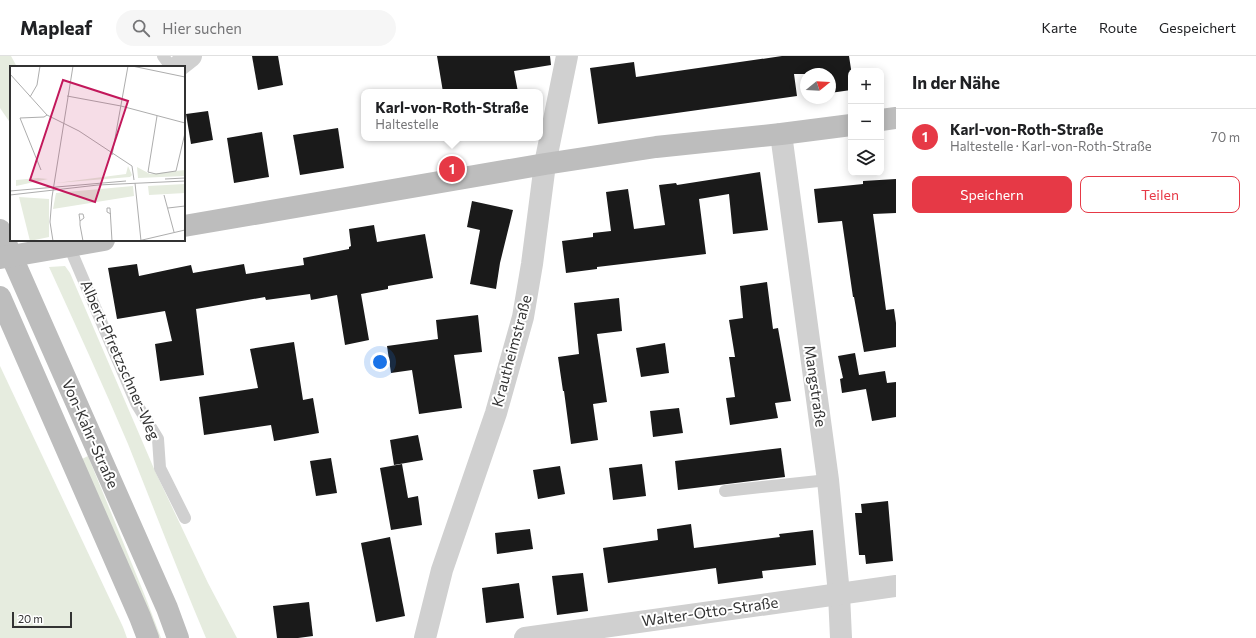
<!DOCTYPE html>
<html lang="de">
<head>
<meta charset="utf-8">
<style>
  :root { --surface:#fff; --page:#f6f6f6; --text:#202124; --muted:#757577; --line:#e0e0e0; --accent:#e63946 }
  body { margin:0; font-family:Commissioner,sans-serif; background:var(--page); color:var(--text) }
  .controls { position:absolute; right:12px; top:12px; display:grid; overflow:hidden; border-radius:8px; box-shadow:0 2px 10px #0003 }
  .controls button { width:36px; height:36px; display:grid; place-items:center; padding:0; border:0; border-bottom:1px solid var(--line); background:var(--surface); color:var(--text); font:20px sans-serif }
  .compass { position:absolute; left:800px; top:12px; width:36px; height:36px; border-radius:50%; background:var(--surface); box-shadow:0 2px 10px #0003; rotate:72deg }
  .scale { position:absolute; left:12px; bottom:10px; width:60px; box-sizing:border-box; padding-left:4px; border:2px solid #333; border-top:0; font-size:11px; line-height:14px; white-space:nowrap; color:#333; -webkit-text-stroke:3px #fff; paint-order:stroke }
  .you { position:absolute; left:380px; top:306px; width:14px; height:14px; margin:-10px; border:3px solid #fff; border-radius:50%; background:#1a73e8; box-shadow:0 0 0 6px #1a73e833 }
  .badge { display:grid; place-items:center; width:26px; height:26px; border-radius:50%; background:var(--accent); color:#fff; font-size:13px; font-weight:700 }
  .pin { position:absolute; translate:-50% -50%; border:2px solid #fff; box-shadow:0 1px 4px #0006 }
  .popup { position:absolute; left:361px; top:33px; width:182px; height:52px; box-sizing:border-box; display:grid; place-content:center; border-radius:8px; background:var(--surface); filter:drop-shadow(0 1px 3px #0005); font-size:13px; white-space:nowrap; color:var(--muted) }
  .popup b { font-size:15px; color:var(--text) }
  .popup::after { content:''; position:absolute; left:50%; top:100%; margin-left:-8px; border:8px solid transparent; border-top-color:var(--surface) }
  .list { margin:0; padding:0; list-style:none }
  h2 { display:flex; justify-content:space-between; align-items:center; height:52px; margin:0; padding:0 16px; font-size:17px }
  h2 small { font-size:13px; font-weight:400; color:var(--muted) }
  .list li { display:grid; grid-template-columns:26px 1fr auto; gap:12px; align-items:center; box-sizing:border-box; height:56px; padding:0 16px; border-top:1px solid var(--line) }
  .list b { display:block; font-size:15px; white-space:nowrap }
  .list p { margin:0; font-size:13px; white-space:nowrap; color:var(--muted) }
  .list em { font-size:13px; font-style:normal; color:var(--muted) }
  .actions { display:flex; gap:8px; padding:12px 16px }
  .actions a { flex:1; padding:9px 0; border:1px solid var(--accent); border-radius:8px; text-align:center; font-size:14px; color:var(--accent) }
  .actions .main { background:var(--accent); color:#fff }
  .icon { flex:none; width:22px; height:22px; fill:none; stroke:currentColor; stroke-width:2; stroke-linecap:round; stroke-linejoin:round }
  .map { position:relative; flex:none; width:896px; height:582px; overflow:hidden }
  header { display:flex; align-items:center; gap:24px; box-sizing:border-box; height:56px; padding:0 20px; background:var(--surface); border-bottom:1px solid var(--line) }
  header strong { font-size:19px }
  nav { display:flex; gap:22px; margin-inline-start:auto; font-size:14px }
  .search { width:280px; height:36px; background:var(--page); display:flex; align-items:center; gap:10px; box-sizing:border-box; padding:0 14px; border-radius:22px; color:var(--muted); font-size:15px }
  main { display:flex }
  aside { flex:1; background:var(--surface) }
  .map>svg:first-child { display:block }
  .green { fill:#e6ecdf }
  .building { fill:#1a1a1a }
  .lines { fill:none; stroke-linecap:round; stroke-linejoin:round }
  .lane { stroke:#d0d0d0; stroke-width:12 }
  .street { stroke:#d0d0d0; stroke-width:22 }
  .secondary { stroke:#bdbdbd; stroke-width:22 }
  .labels { text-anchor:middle; stroke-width:4; stroke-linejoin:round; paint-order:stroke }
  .street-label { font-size:15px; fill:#333; stroke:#fff }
  .inset-road { fill:none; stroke:#adadad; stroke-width:1 }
  .view { fill:#c2185b; fill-opacity:0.15; stroke:#c2185b; stroke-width:2 }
  .inset-edge { fill:none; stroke:#333; stroke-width:2 }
</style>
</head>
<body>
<header>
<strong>Mapleaf</strong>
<div class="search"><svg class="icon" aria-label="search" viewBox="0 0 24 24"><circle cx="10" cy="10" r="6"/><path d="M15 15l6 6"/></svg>Hier suchen</div>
<nav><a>Karte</a><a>Route</a><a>Gespeichert</a></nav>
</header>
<main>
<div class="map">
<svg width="896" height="582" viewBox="0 0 896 582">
  <rect width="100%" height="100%" fill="#fff"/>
  <g class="green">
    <path d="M0 0H11L17 11H11V68L0 52Z"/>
    <path d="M65 210 70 217 155 415 208 527 237 582H206C179 518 154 453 128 388 103 329 76 270 49 211Z"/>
    <path d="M0 310 123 571 127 582H0Z"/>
    <path d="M88 400 145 540 161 582H155L80 404Z"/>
  </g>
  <g class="building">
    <path d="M252 0H278L283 29 258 34Z"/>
    <path d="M437 0H550L551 9 514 15 518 36H443Z"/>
    <path d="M782 0H849L851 13V34L830 37V18H794L797 40 598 68 590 12 634 6 636 21Z"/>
    <path d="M208 55 213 84 191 88 186 58Z"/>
    <path d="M338 72 344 112 300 119 293 79Z"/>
    <path d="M262 76 269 121 234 127 227 82Z"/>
    <path d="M760 116 768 174 733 178 729 138 699 143 706 198 597 211V213L566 217 562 185 593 181V177L611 175 606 136 628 133 634 173 665 169 659 129 676 127 677 129Z"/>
    <path d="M896 123V157L873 158 886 254 894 253 896 267V291L864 296 854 241H853L842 165 818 167 814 133 863 128V125Z"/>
    <path d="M472 145 513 154 500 207 496 233 470 228 480 174 467 171Z"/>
    <path d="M374 169 377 186 425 178 433 222 388 230V233L361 238 369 284 345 289 337 239 311 244 310 238 266 244 265 241 196 253 204 319 160 325 155 288 172 285 165 255 117 263 108 212 137 208 139 220 191 209 193 217 244 208 246 218 304 209 303 202 349 193V191L351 190 349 173Z"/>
    <path d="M767 226 773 273 778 272 791 345 775 347 778 362 730 369 726 342 735 341 729 301H735L729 264 743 262 740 230Z"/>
    <path d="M619 242 622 275 597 278 607 346 593 348 598 384 571 388 564 335H563L558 301 579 298 574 247Z"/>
    <path d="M478 259 482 296 454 299 462 352 419 358 412 314 391 317 387 290 438 283 436 264Z"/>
    <path d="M294 286 303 344 313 342 319 377 274 385 271 369 204 379 199 341 258 332 250 293Z"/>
    <path d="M665 287 669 317 641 321 636 292Z"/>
    <path d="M855 297 859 319 885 315 887 327 896 326V361L872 365 866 333 842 337 840 323 843 322 838 300Z"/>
    <path d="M679 352 683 377 653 381 650 355Z"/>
    <path d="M418 379 423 404 394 409 390 384Z"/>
    <path d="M781 392 785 421 678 434 675 405Z"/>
    <path d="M331 402 337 437 316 440 310 405Z"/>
    <path d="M402 408 408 442 418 440 422 469 391 474 380 412Z"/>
    <path d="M642 408 646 440 613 444 609 412Z"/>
    <path d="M560 410 565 438 538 443 533 414Z"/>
    <path d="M888 445 893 505 866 508 865 499H859L855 457H862L861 448Z"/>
    <path d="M691 468 694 492 780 481 779 478 813 474 816 509 762 515 763 522 718 528 716 512 608 527 603 492 658 484 657 473Z"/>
    <path d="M530 473 533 493 497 498 495 477Z"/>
    <path d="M390 481 405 560 376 566 361 487Z"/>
    <path d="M583 517 588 555 557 559 552 520Z"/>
    <path d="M519 527 524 562 486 567 482 532Z"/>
    <path d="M309 546 313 580 298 582H277L273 550Z"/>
  </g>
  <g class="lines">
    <g class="lane">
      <path d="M163 0 171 11"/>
      <path d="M69 190 136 347 158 383 160 412 185 462"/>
      <path d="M725 435 828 424"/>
    </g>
    <g class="street">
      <path d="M177 11 191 0"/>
      <path d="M781 78 828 424 839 538 841 582"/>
      <path d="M425 582 442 514 496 357 523 261 532 208 545 108 567 0"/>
      <path d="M525 582 896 530"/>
    </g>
    <g class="secondary">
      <path d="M881 64 896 62"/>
      <path d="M184 170 545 108 656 91 781 78 851 69"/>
      <path d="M0 174 167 552 178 582"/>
      <path d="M0 202 104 184"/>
      <path d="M0 241 140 561 148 582"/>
    </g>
  </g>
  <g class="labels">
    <g class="street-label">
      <text transform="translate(512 295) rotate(-75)" y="5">Krautheimstraße</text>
      <text transform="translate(120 304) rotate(66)" y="5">Albert-Pfretzschner-Weg</text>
      <text transform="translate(815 330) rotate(82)" y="5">Mangstraße</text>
      <text transform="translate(90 378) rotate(66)" y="5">Von-Kahr-Straße</text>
      <text transform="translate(710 556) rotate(-8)" y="5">Walter-Otto-Straße</text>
    </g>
  </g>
  <g transform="translate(10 10)">
    <rect width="175" height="175" fill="#fff"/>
    <path d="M118 100 122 109 120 111 46 117 116 108ZM127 101 140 108 175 104V110L128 112ZM28 112 38 113 6 120V114ZM175 118V127L139 129 138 120ZM123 120 124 130 43 143 46 127ZM9 131 39 133V171L20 175Z" fill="#e6ecdf"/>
    <path class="inset-road" d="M122 0 175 11M0 8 37 49 69 65 122 100 124 114M57 30 111 40 175 57M20 31 27 19 30 0M147 50 138 106 146 108 166 105 175 67M102 89 118 0M31 104 10 52 34 51 37 49M155 113 175 112M125 117 131 175M0 125 116 115M0 129 88 119 175 115M154 129 164 166M158 142 175 140M101 148 97 146V142H100L102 175M70 155 74 152 73 148H69L70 155V159L73 175M43 175 40 156 42 131 63 0M128 175 175 164"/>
    <path class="view" d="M53 14 118 35 85 136 20 114Z"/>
    <rect width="175" height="175" class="inset-edge"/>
  </g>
</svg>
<div class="controls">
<button>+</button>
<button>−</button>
<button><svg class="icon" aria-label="layers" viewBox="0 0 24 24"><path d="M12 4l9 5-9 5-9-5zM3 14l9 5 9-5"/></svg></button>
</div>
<svg class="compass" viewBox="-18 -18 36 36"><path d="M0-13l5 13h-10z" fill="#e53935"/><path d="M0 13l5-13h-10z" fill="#757577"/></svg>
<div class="scale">20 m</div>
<div class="you"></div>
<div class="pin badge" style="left:452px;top:113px">1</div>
<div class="popup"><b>Karl-von-Roth-Straße</b>Haltestelle</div>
</div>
<aside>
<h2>In der Nähe<small></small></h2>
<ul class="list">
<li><span class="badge">1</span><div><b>Karl-von-Roth-Straße</b><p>Haltestelle · Karl-von-Roth-Straße</p></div><em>70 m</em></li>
</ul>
<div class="actions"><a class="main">Speichern</a><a>Teilen</a></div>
</aside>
</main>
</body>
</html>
